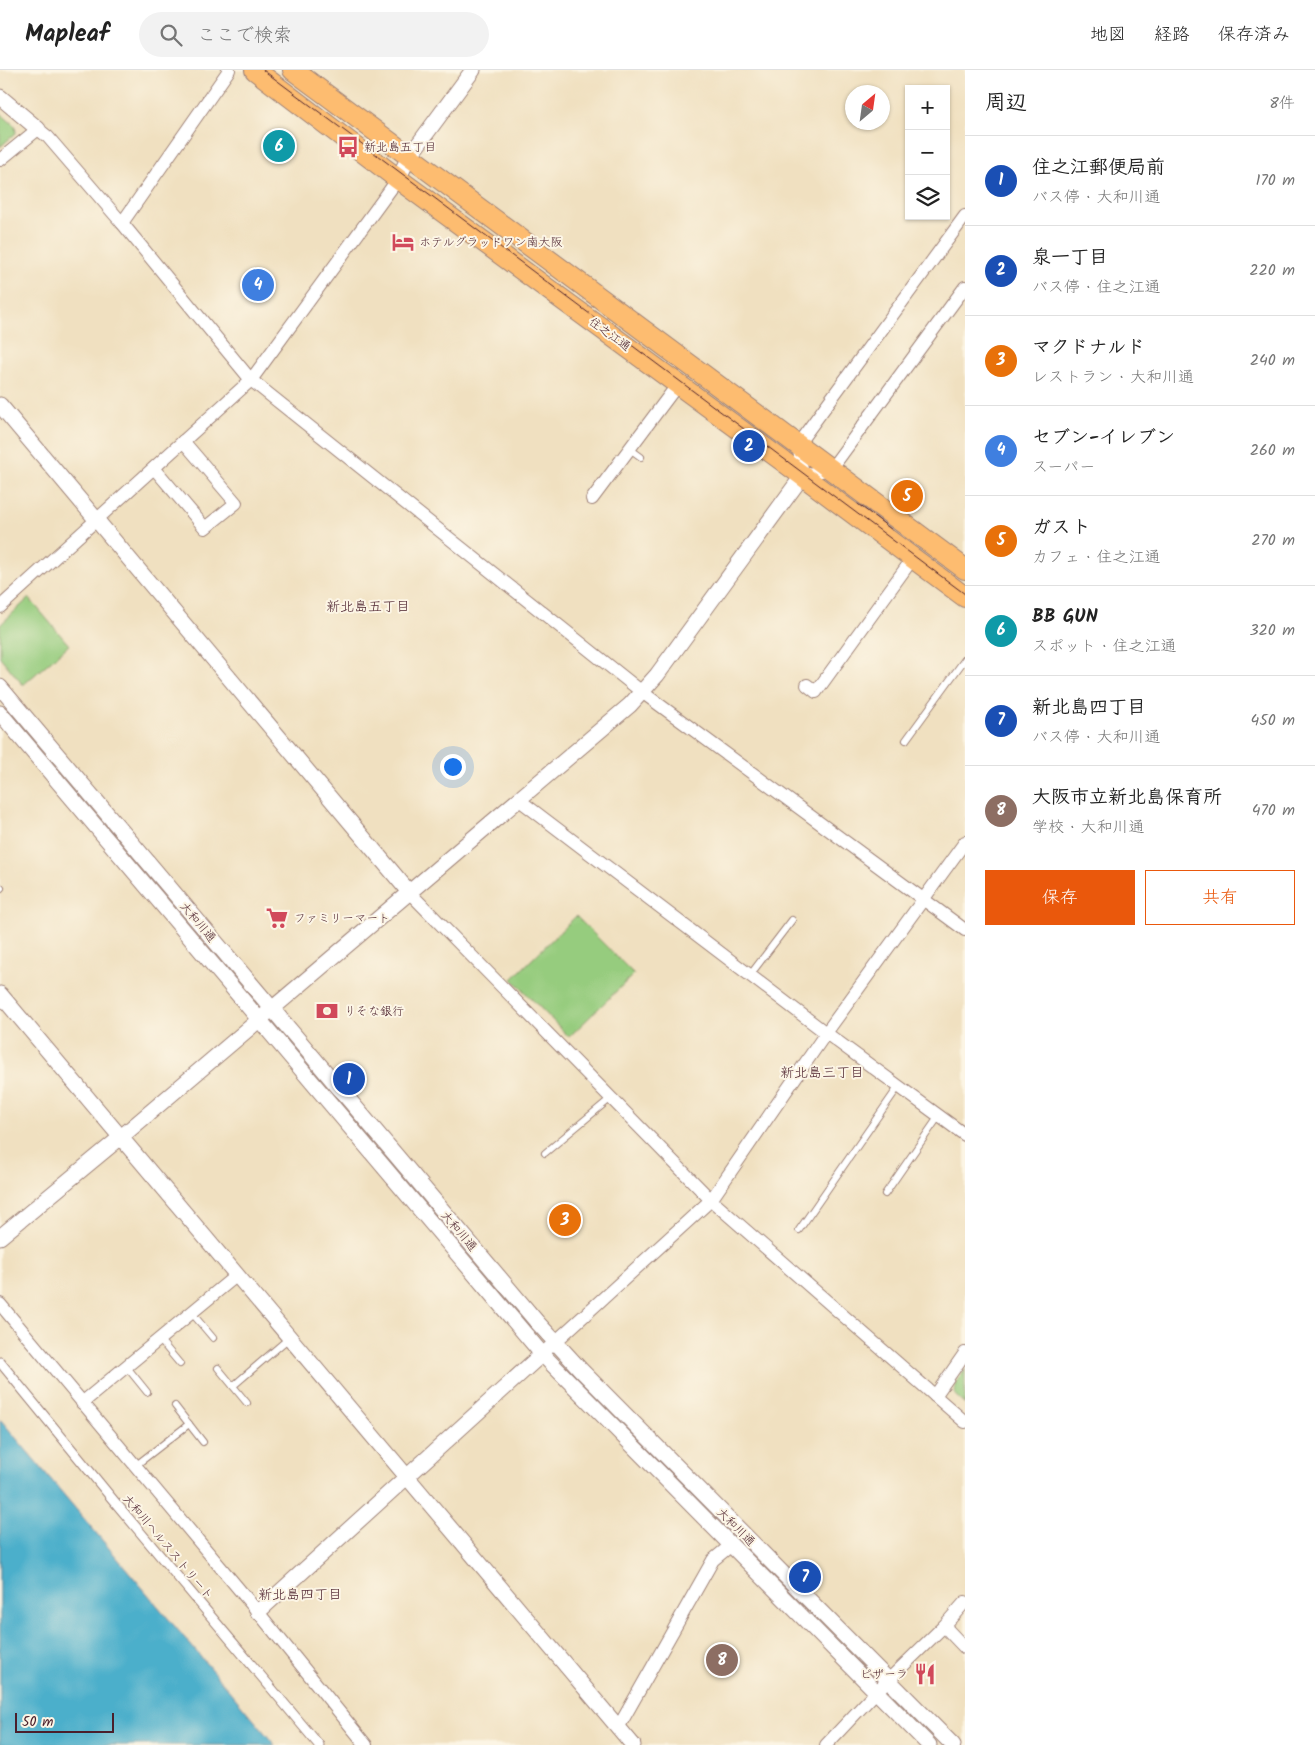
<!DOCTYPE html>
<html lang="ja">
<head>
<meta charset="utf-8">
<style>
  :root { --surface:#fff; --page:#f2f2f2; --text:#222; --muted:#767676; --line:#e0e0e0; --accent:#ea580c }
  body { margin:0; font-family:Kalam,"Klee One",sans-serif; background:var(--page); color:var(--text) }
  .controls { position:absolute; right:15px; top:15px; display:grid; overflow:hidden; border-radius:0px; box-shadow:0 1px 4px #0004 }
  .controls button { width:45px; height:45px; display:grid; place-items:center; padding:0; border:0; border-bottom:1px solid var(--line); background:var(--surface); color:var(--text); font:25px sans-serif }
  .compass { position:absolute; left:845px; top:15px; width:45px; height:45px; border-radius:50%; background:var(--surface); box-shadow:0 1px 4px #0004; rotate:29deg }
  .scale { position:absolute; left:15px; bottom:12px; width:99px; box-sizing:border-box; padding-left:5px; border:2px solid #4a1f2b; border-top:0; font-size:14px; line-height:18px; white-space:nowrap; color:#4a1f2b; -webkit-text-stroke:4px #fcf5e5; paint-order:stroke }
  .you { position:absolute; left:452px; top:696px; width:18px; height:18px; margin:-12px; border:4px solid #fff; border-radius:50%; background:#1a73e8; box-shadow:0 0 0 8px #1a73e833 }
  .badge { display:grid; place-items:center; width:32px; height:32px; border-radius:50%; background:var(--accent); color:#fff; font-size:16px; font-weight:700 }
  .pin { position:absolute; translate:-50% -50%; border:2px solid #fff; box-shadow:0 1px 5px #0006 }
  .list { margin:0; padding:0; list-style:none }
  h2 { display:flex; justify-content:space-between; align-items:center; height:65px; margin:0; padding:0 20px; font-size:21px }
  h2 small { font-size:16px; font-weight:400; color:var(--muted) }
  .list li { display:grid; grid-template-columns:32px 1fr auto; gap:15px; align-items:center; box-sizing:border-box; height:90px; padding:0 20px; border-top:1px solid var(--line) }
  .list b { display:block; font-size:19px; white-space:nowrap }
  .list p { margin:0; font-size:16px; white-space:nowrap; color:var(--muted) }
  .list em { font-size:16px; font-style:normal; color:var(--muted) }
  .actions { display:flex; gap:10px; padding:15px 20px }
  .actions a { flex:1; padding:11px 0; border:1px solid var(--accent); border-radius:0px; text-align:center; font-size:18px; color:var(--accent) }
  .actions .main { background:var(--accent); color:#fff }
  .icon { flex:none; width:28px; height:28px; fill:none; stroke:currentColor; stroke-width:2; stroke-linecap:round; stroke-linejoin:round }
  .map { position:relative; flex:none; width:965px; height:1675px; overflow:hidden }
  header { display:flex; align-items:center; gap:30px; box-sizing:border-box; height:70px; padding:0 25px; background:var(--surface); border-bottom:1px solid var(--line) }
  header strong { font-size:24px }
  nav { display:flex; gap:28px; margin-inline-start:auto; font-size:18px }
  .search { width:350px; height:45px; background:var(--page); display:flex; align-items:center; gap:12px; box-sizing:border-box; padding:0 18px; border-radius:28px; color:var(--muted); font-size:19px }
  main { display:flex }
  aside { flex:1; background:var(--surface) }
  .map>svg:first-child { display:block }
  .green { fill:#96cc7e; stroke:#707654 }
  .water { fill:#4cafcb; stroke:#4b677b }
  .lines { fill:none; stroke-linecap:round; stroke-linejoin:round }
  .service-casing { stroke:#9d8076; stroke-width:8 }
  .pedestrian-casing { stroke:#9d8076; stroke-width:11 }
  .minor-casing { stroke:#9d8076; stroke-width:14 }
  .tertiary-casing { stroke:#9d8076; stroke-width:17 }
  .primary-casing { stroke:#9d8076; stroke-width:22 }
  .service { stroke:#fff; stroke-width:6 }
  .pedestrian { stroke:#fff; stroke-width:9 }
  .minor { stroke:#fff; stroke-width:12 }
  .tertiary { stroke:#fff; stroke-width:15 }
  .primary { stroke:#fdbc70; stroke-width:20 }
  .tram { stroke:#4a1f2b; stroke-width:1 }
  .labels { text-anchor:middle; stroke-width:4; stroke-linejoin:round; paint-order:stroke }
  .poi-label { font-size:12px; fill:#4a1f2b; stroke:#fcf5e5; text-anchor:start }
  .street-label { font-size:12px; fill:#4a1f2b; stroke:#fcf5e5 }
  .neighbourhood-label { font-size:14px; fill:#4a1f2b; stroke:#fcf5e5 }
</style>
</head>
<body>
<header>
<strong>Mapleaf</strong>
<div class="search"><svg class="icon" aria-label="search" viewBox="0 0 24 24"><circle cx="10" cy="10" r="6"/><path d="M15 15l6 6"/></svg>ここで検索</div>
<nav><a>地図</a><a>経路</a><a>保存済み</a></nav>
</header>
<main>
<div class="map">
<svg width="965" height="1675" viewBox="0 0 965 1675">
  <rect width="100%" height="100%" fill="#fcf5e5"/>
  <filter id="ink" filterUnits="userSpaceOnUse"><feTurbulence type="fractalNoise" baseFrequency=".02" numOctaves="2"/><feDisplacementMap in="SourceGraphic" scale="10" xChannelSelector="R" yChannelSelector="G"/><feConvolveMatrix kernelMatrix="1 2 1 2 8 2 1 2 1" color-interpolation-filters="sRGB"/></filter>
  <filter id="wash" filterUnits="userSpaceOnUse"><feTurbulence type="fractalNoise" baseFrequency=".0096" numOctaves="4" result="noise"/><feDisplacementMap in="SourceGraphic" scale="20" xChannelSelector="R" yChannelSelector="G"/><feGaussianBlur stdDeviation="1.12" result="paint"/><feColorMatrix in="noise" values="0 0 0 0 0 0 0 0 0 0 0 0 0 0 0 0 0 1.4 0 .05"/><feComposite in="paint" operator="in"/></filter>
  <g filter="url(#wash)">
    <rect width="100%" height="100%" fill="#f0e0c0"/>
    <g class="green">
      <path d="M0 43 15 56 16 63 0 77Z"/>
      <path d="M29 528 69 575 23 615 0 587V555Z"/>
      <path d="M576 846 634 904 569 967 512 909Z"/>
      <path d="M965 1299V1334L955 1325V1314Z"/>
    </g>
    <path class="water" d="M0 1349 275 1675H0Z"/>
  </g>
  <g filter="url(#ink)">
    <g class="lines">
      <g class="service-casing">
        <g id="service">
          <path d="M630 379 641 387"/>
          <path d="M906 670 965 589"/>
          <path d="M0 819 1 818"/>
          <path d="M750 905 792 850"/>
          <path d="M545 1083 611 1028"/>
          <path d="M885 1124 939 1046"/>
          <path d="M799 1160 899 1016"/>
          <path d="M191 1242 213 1268"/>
          <path d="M159 1269 180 1294"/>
          <path d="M126 1296 147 1322"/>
          <path d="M218 1298 247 1333"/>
          <path d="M233 1316 289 1268"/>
          <path d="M175 1336 203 1372"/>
          <path d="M135 1396 189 1354"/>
        </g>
      </g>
      <g class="pedestrian-casing">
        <path id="pedestrian" d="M0 1292 114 1431 319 1675"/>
      </g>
      <g class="minor-casing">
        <g id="minor">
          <path d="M0 90 38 59 48 67 122 153 251 310 642 622 965 860"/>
          <path d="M965 146 798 374 803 405 831 399 965 217"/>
          <path d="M122 153 229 0"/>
          <path d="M154 398 205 458 236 433 183 371"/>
          <path d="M592 429 678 314"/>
          <path d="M0 537 251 310 398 109"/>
          <path d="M807 615 816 622 913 488"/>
          <path d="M518 729 826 963 965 1065"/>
          <path d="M409 822 711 1130 965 1352"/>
          <path d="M0 1234 258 1542 366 1675"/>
          <path d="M542 1284 711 1130 826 963 965 772"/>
          <path d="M935 1326 965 1283"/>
          <path d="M82 1333 237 1205"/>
          <path d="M944 1556 965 1578"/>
          <path d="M618 1658 713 1490 730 1476"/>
          <path d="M826 1675 876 1622 944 1556 965 1532"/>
        </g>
      </g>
      <g class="tertiary-casing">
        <g id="tertiary">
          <path d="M0 27 38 59"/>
          <path d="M398 109 409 87 473 0"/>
          <path d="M0 335 409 822"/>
          <path d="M0 617 537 1252 581 1300 953 1675"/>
          <path d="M0 643 542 1284 929 1675"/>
          <path d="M0 924 633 1675"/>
          <path d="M0 1167 121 1067 630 635 657 605 803 405"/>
          <path d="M258 1542 542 1284"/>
        </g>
      </g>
      <g class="primary-casing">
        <g id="primary">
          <path d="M255 0 398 109 784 392 965 527"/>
          <path d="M293 0 965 499"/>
        </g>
      </g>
      <use href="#service" class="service"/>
      <use href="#pedestrian" class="pedestrian"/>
      <use href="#minor" class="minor"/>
      <use href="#tertiary" class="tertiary"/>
      <use href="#primary" class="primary"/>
      <g class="tram">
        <path d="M263 0 965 524"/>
        <path d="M858 434 892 460"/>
      </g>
    </g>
  </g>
  <defs>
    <g id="bus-bare" transform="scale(1.725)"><path d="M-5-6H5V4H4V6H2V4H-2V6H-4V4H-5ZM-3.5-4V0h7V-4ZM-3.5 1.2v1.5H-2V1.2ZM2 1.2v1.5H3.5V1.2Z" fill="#d1495b" stroke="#fcf5e5" stroke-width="2.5" paint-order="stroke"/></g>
    <g id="hotel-bare" transform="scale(1.725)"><path d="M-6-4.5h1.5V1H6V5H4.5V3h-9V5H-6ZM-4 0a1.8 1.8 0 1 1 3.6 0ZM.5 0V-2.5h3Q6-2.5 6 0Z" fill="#d1495b" stroke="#fcf5e5" stroke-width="2.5" paint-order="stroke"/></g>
    <g id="supermarket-bare" transform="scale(1.725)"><path d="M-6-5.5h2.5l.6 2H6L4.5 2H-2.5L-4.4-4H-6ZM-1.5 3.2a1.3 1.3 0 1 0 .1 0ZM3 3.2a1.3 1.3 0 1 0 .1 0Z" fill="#d1495b" stroke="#fcf5e5" stroke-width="2.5" paint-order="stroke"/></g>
    <g id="bank-bare" transform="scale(1.725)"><path d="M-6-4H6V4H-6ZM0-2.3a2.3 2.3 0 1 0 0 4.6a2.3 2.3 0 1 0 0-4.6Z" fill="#d1495b" stroke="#fcf5e5" stroke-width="2.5" paint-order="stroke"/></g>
    <g id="restaurant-bare" transform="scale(1.725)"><path d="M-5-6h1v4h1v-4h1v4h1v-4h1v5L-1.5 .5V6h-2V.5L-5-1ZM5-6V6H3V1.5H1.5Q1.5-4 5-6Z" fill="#d1495b" stroke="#fcf5e5" stroke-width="2.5" paint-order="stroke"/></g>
  </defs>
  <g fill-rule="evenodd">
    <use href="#bus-bare" x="348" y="77"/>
    <use href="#hotel-bare" x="403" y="172"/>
    <use href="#supermarket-bare" x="277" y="848"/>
    <use href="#bank-bare" x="327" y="941"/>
    <use href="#restaurant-bare" x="925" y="1604"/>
  </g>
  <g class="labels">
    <g class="poi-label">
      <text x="364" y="81">新北島五丁目</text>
      <text x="419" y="176">ホテルグラッドワン南大阪</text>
      <text x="294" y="852">ファミリーマート</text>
      <text x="344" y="945">りそな銀行</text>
      <text x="908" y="1608" text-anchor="end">ピザーラ</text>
    </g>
    <g class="street-label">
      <text transform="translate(610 264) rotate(36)" y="4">住之江通</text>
      <text transform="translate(198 852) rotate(50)" y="4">大和川通</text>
      <text transform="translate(459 1161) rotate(50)" y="4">大和川通</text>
      <text transform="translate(736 1457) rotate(45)" y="4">大和川通</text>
      <text transform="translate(168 1477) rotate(50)" y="4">大和川ヘルスストリート</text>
    </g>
    <g class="neighbourhood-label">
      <text x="368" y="541">新北島五丁目</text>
      <text x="822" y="1007">新北島三丁目</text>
      <text x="300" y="1529">新北島四丁目</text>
    </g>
  </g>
</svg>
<div class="controls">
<button>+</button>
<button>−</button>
<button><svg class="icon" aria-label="layers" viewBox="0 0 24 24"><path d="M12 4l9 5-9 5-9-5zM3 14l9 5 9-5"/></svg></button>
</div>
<svg class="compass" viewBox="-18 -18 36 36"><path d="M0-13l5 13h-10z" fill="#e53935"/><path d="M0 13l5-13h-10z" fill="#767676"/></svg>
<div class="scale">50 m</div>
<div class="you"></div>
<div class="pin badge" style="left:349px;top:1009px;background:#1a4fb4">1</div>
<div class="pin badge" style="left:749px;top:376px;background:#1a4fb4">2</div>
<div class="pin badge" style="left:565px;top:1150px;background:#e8710a">3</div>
<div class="pin badge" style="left:258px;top:215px;background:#3f7fe0">4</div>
<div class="pin badge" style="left:907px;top:426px;background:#e8710a">5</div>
<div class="pin badge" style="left:279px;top:76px;background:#0f9aa8">6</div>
<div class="pin badge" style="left:805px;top:1507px;background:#1a4fb4">7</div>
<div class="pin badge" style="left:722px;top:1590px;background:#8d6e63">8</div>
</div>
<aside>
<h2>周辺<small>8件</small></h2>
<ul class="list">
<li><span class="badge" style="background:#1a4fb4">1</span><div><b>住之江郵便局前</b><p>バス停 · 大和川通</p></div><em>170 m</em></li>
<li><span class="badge" style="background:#1a4fb4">2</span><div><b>泉一丁目</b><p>バス停 · 住之江通</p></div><em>220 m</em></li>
<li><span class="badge" style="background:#e8710a">3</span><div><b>マクドナルド</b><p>レストラン · 大和川通</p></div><em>240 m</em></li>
<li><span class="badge" style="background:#3f7fe0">4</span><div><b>セブン-イレブン</b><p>スーパー</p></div><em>260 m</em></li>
<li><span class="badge" style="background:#e8710a">5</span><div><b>ガスト</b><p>カフェ · 住之江通</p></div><em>270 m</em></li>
<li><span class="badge" style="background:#0f9aa8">6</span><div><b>BB GUN</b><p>スポット · 住之江通</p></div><em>320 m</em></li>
<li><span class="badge" style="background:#1a4fb4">7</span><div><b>新北島四丁目</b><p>バス停 · 大和川通</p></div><em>450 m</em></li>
<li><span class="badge" style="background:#8d6e63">8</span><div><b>大阪市立新北島保育所</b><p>学校 · 大和川通</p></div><em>470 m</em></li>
</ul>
<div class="actions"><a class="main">保存</a><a>共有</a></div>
</aside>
</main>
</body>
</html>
